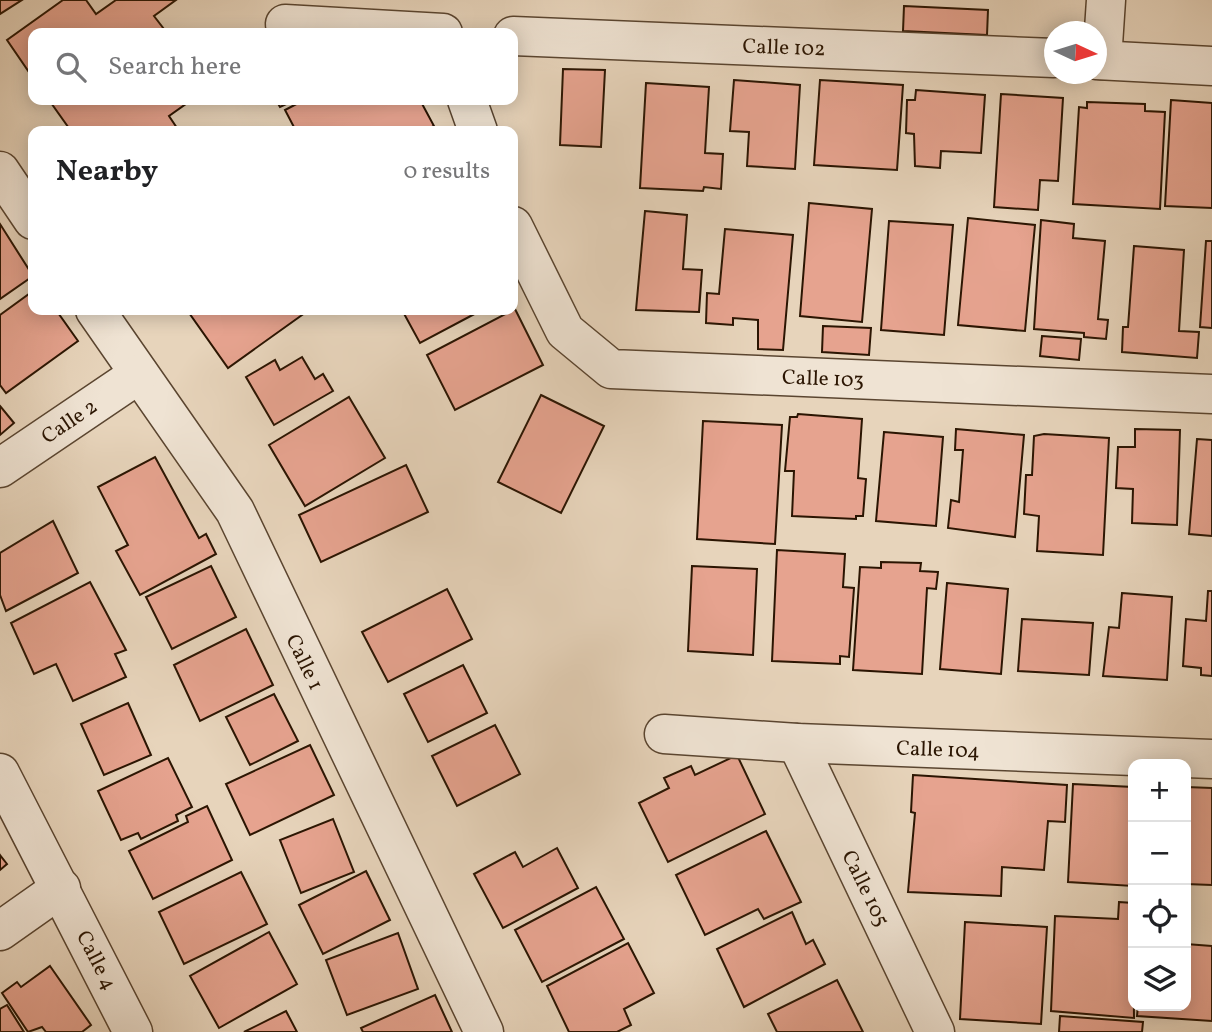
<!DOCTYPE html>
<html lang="en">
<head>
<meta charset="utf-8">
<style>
  :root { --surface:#fff; --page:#f2f2f2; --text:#202124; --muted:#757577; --line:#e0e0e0 }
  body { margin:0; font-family:Vollkorn,serif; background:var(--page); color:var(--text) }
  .controls { position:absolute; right:21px; bottom:21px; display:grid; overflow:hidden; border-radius:14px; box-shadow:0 4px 18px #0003 }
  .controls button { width:63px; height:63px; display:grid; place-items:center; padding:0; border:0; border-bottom:2px solid var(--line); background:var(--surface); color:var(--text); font:35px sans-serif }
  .compass { position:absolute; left:1044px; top:21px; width:63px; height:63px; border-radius:50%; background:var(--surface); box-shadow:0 4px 18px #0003; rotate:94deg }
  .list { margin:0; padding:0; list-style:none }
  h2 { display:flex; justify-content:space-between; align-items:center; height:91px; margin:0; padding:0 28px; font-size:30px }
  h2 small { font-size:23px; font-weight:400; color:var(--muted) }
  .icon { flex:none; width:38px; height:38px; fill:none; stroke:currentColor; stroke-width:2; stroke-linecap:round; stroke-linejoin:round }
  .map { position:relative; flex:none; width:1212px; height:1032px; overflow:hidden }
  .search { position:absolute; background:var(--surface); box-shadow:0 4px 18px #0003; left:28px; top:28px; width:490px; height:77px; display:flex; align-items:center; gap:18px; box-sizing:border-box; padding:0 24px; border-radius:14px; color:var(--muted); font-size:26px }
  .panel { position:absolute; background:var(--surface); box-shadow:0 4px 18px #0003; left:28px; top:126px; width:490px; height:189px; border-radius:14px }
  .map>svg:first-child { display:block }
  .building { fill:#e6a38f; stroke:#2b1502; stroke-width:2 }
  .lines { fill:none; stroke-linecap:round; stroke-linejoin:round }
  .minor-casing { stroke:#5a4530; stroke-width:41 }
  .minor { stroke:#efe3d3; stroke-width:38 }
  .labels { text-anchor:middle; stroke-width:6; stroke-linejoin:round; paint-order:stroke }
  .street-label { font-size:21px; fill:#2b1502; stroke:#efe3d3 }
</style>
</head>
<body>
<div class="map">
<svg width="1212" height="1032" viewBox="0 0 1212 1032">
  <rect width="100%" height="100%" fill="#e7d4bb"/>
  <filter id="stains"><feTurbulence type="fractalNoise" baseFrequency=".00286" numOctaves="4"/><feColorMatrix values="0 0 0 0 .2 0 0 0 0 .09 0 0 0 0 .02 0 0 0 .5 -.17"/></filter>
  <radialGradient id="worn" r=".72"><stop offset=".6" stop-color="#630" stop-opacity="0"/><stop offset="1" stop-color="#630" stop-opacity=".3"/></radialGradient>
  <g class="building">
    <path d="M0 0H22L0 14Z"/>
    <path d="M63 0H86L96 14 116 0H176L154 16 167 33H33V78L7 40Z"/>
    <path d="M904 6 988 10 987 35 903 31Z"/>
    <path d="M563 69 605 70 601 147 560 145Z"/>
    <path d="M734 80 800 85 795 169 747 166 749 132 730 131Z"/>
    <path d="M820 80 903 85 897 170 814 165Z"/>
    <path d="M646 83 709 87 705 153 723 154 721 189 704 187 703 191 640 188Z"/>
    <path d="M916 90 985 95 981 153 941 151 940 168 915 166 914 134 906 133 907 100H915Z"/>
    <path d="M1001 94 1063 98 1058 181 1040 180 1038 210 994 207Z"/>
    <path d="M49 100H189L190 101 169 116 179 131H71Z"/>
    <path d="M276 100H295L280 107Z"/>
    <path d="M304 100H420L434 126 424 131H296L285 110Z"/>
    <path d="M1171 100 1212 103V208L1165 206Z"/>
    <path d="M1087 102 1145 104V111L1165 112 1160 209 1073 204 1079 107 1087 108Z"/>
    <path d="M809 203 872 209 862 322 800 316Z"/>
    <path d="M645 211 687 215 683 269 702 270 699 312 636 310Z"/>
    <path d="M968 218 1035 225 1025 331 958 325Z"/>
    <path d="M1041 220 1074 224 1073 238 1105 241 1098 319 1108 320 1106 339 1084 337V333L1034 329Z"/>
    <path d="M889 221 953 225 944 335 881 330Z"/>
    <path d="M0 224 33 276 0 299Z"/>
    <path d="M725 229 793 235 783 350 758 349V320L733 318V325L706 323 707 293 719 294Z"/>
    <path d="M1206 241H1212V328L1200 327Z"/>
    <path d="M1134 246 1184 250 1179 331 1199 332 1197 358 1122 352 1123 327H1128Z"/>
    <path d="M33 291V310H56L78 341 6 393 0 385V315Z"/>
    <path d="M515 309 543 365 455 410 427 355Z"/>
    <path d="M187 310H309L228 368Z"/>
    <path d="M402 310H482L420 343Z"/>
    <path d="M823 326 871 328 869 355 822 352Z"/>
    <path d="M1042 336 1081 339 1079 360 1040 356Z"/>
    <path d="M302 357 315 379 323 374 333 391 274 425 246 377 275 360 280 370Z"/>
    <path d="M541 395 604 426 561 513 498 482Z"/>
    <path d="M349 397 385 458 305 506 269 445Z"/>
    <path d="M0 406 14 423 0 435Z"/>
    <path d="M798 414 862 419 858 478 866 479 863 516H856V519L792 516 794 471H785L790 417H797Z"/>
    <path d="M703 421 782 425 775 544 697 539Z"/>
    <path d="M956 429 1024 435 1015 537 948 528 951 500 959 502 963 450H955Z"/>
    <path d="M1135 429 1180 430 1177 525 1132 523 1133 489 1116 488 1118 447H1135Z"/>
    <path d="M884 432 943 437 936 526 876 521Z"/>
    <path d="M1044 434 1109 438 1103 555 1037 551 1039 516 1024 514 1026 475H1032L1034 436Z"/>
    <path d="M1197 439 1212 440V536L1189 534Z"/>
    <path d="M155 457 199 538 206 534 216 554 140 595 116 551 128 545 98 487Z"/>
    <path d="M406 465 428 512 321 562 299 515Z"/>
    <path d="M53 521 78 573 6 611 0 595V553Z"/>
    <path d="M777 550 845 554 843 587 854 588 849 657 840 656V664L772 661Z"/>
    <path d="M881 562 921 563 920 571 938 572 936 589 927 588 922 674 853 670 860 567 881 568Z"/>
    <path d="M211 566 236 617 172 649 146 597Z"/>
    <path d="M692 566 757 569 753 655 688 651Z"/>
    <path d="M90 582 126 650 115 654 126 677 73 701 56 664 34 674 11 623Z"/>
    <path d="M947 583 1008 589 1001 674 940 669Z"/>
    <path d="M447 589 472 639 388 682 362 632Z"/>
    <path d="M1208 591H1212V676L1201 675V668L1183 666 1186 619 1206 621Z"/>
    <path d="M1122 593 1172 597 1167 680 1103 676 1109 627 1119 628Z"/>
    <path d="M1022 619 1093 623 1089 675 1018 671Z"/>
    <path d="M246 629 273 685 200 721 174 665Z"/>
    <path d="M463 665 487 713 428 742 404 694Z"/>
    <path d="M274 694 298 741 250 765 226 717Z"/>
    <path d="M128 703 151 755 104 775 81 724Z"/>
    <path d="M495 725 520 774 457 806 432 756Z"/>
    <path d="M310 745 334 795 250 835 226 784Z"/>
    <path d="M737 755 765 814 668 862 639 803 669 788 664 778 691 766 695 775Z"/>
    <path d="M168 758 192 807 176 815 178 821 141 839 138 833 121 840 98 791Z"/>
    <path d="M913 775 1067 785 1065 822 1048 821 1044 870 1002 867 1001 896 908 892 915 813 911 812Z"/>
    <path d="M1073 784 1133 787V886L1068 882Z"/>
    <path d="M1186 787 1212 788V885L1186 884Z"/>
    <path d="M207 806 232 860 153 899 129 851 188 822 186 816Z"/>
    <path d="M333 819 354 872 301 893 280 840Z"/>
    <path d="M766 831 801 902 764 919 758 909 705 935 676 875Z"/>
    <path d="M557 848 578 888 503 928 474 874 515 852 523 867Z"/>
    <path d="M0 855 7 864 0 870Z"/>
    <path d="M366 871 390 920 323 954 299 905Z"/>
    <path d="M241 872 267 924 184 964 159 912Z"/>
    <path d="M596 887 624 939 542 982 515 930Z"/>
    <path d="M1119 902 1133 903 1134 1018 1051 1011 1055 916 1118 919Z"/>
    <path d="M792 912 806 944 813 940 825 964 744 1007 717 949Z"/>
    <path d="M965 922 1047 927 1041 1024 960 1019Z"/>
    <path d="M269 932 297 984 219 1028 190 976Z"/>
    <path d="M398 933 418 989 347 1015 326 960Z"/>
    <path d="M628 943 654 993 624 1009 631 1025 617 1032H569L547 986Z"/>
    <path d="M1186 944 1212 946V1021L1137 1016 1138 1006H1186Z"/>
    <path d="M50 966 91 1025 82 1032H46L42 1027 28 1032 2 993 17 982 21 987Z"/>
    <path d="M837 980 863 1032H777L768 1014Z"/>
    <path d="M435 995 452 1032H363L361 1028Z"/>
    <path d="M7 1005 24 1032H0V1009Z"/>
    <path d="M286 1011 297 1032H244Z"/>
    <path d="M1060 1016 1143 1022 1142 1032H1059Z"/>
  </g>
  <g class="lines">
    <g class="minor-casing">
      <g id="minor">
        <path d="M285 24 443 33"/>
        <path d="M513 36 1054 58"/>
        <path d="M1096 60 1212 66"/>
        <path d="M1102 60 1106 0"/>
        <path d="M467 100 478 131"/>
        <path d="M0 171 33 220"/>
        <path d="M513 226 565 331 611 369 1212 394"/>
        <path d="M95 310 235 511 484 1032"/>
        <path d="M0 468 139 374"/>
        <path d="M664 734 797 743 1212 759"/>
        <path d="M797 743 935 1032"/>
        <path d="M0 773 133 1032"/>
        <path d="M0 931 61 888"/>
      </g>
    </g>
    <use href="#minor" class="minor"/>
  </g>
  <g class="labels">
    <g class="street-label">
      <text transform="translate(784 47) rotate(2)" y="7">Calle 102</text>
      <text transform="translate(823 378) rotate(2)" y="7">Calle 103</text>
      <text transform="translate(69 421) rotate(-34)" y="7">Calle 2</text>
      <text transform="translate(305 662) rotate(64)" y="7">Calle 1</text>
      <text transform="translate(938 749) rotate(2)" y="7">Calle 104</text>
      <text transform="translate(866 888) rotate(64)" y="7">Calle 105</text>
      <text transform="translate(97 960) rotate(63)" y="7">Calle 4</text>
    </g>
  </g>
  <rect width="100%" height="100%" filter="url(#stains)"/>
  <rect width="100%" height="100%" fill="url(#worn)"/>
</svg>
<div class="controls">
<button>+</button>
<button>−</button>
<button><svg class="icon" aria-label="locate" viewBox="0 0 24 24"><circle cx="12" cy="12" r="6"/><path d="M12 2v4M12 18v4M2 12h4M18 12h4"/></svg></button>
<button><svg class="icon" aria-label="layers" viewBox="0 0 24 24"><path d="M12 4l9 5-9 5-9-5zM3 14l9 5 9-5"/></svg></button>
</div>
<svg class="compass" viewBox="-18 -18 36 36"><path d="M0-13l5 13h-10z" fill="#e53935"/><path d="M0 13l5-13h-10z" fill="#757577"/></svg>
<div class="search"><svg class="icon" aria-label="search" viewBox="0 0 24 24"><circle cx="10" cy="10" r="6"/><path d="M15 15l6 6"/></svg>Search here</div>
<section class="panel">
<h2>Nearby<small>0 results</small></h2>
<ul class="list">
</ul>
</section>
</div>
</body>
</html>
